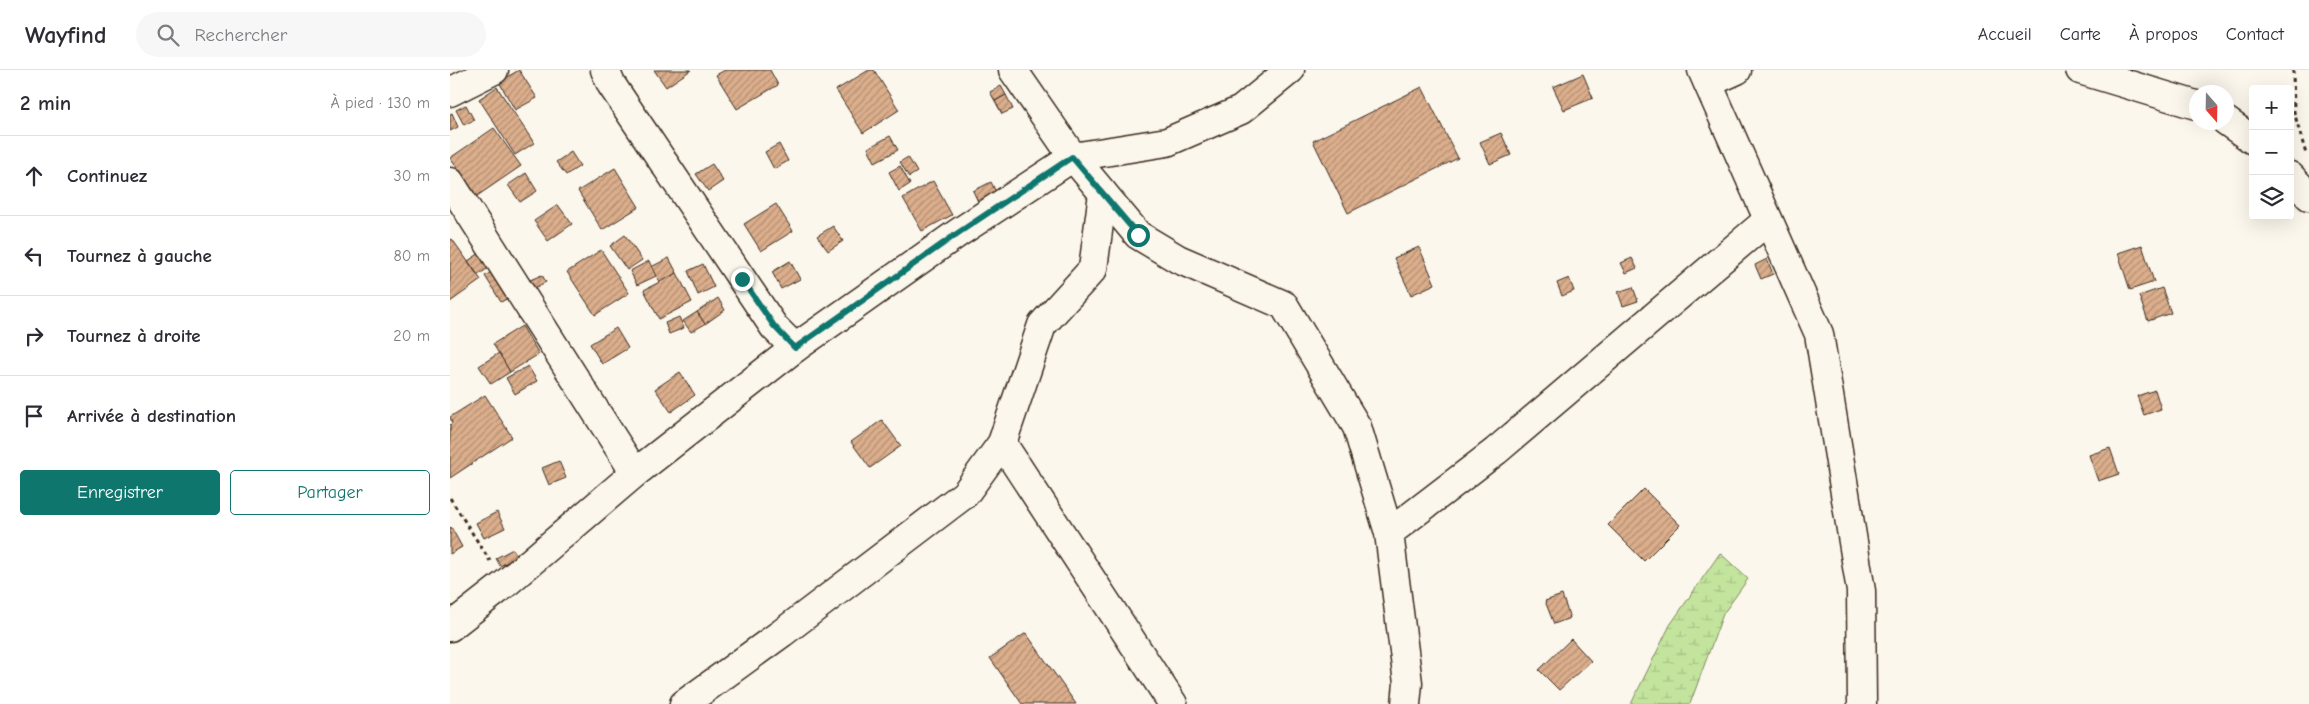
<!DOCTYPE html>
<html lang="fr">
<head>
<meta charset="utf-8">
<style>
  :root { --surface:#fff; --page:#f7f7f7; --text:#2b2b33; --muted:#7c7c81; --line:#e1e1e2; --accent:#0f766e }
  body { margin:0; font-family:"Comic Neue",sans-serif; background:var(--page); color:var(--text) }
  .controls { position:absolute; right:15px; top:15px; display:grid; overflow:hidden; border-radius:5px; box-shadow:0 5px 20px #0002 }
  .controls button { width:45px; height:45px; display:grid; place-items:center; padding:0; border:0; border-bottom:1px solid var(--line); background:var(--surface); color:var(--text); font:25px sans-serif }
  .compass { position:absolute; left:1739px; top:15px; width:45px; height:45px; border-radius:50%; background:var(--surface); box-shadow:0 5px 20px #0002; rotate:160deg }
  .stop { position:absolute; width:15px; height:15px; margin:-11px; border:4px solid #0f766e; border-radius:50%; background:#fff }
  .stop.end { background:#0f766e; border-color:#fff; box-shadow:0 1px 5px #0008 }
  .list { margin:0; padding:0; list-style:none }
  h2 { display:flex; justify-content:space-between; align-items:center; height:65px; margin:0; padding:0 20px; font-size:21px }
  h2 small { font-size:16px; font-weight:400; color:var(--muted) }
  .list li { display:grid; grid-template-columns:32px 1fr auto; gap:15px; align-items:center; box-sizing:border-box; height:80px; padding:0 20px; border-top:1px solid var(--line) }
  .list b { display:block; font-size:19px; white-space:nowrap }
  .list em { font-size:16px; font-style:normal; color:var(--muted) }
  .actions { display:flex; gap:10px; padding:15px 20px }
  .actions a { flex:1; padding:11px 0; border:1px solid var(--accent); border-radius:5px; text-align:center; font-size:18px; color:var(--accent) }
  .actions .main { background:var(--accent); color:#fff }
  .icon { flex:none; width:28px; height:28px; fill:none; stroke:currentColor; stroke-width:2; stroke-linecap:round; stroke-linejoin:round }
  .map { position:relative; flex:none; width:1859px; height:634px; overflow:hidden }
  header { display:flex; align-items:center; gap:30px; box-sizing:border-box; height:70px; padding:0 25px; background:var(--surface); border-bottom:1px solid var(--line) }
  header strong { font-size:24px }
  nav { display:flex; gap:28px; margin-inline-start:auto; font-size:18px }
  .search { width:350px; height:45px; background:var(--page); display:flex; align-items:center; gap:12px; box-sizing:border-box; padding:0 18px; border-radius:28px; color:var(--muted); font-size:19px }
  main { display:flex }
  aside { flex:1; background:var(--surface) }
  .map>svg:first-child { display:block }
  .wetland { fill:url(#wetland-marsh); stroke:#7f875e }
  .building { fill:url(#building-hatch); stroke:#3b2a1e }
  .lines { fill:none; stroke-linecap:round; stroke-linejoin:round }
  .minor-casing { stroke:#3b2a1e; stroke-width:31 }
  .path { stroke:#3b2a1e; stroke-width:3; stroke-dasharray:4 4; stroke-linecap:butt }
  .minor { stroke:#fbf7ec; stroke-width:28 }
  .route { stroke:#0f766e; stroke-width:6 }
</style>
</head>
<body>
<header>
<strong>Wayfind</strong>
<div class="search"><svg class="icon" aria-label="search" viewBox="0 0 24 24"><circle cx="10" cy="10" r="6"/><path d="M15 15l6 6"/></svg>Rechercher</div>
<nav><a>Accueil</a><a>Carte</a><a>À propos</a><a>Contact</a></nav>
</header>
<main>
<aside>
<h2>2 min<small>À pied · 130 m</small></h2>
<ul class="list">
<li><svg class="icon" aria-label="ahead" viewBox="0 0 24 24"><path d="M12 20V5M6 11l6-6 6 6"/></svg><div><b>Continuez</b></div><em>30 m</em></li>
<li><svg class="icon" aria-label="left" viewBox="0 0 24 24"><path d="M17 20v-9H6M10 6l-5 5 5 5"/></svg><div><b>Tournez à gauche</b></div><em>80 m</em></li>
<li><svg class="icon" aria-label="right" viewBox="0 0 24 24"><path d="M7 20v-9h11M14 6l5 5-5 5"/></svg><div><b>Tournez à droite</b></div><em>20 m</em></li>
<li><svg class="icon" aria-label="arrive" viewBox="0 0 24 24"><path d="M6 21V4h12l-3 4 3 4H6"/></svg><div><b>Arrivée à destination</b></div></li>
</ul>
<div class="actions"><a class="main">Enregistrer</a><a>Partager</a></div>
</aside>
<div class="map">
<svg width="1859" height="634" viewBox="0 0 1859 634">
  <defs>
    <pattern id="wetland-marsh" width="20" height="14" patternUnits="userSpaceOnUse" patternTransform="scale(1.25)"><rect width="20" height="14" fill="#c3e49d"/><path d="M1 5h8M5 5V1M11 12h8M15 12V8" fill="none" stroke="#a8c487"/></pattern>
    <pattern id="building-hatch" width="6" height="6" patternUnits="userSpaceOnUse" patternTransform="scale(1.25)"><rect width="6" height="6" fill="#dbae8c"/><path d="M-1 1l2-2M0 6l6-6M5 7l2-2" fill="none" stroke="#b38e72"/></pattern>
  </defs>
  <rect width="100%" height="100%" fill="#fbf7ec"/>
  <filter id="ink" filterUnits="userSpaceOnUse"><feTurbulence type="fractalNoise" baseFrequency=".02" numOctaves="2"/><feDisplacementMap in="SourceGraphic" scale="10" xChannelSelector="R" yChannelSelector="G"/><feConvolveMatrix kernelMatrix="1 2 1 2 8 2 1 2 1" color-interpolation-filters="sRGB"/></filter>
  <g filter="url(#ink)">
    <path class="wetland" d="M1270 483 1298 509 1273 544 1240 634H1181L1220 555Z"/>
    <g class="building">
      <path d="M69 0 87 28 65 40 49 12Z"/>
      <path d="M204 0H241L216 17Z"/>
      <path d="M275 0H320L328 15 287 39 266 5Z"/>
      <path d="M419 0H424L449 40 413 63 386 20Z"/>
      <path d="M1133 4 1143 28 1114 40 1103 17Z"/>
      <path d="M551 16 556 25 545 31 540 22Z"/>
      <path d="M47 17 84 73 65 85 29 29Z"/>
      <path d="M972 17 1008 88 898 143 863 71Z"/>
      <path d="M556 25 563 39 552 44 545 31Z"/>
      <path d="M16 35 24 50 14 55 6 40Z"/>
      <path d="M2 43 8 57 0 61V44Z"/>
      <path d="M44 58 71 96 27 126 0 88Z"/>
      <path d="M1051 63 1061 85 1040 94 1030 72Z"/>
      <path d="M440 66 448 80 425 92 418 78Z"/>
      <path d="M329 74 338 91 324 99 315 82Z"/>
      <path d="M121 82 130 96 116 105 106 92Z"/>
      <path d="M458 87 467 102 459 107 450 92Z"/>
      <path d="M262 94 273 111 258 121 246 104Z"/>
      <path d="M450 96 460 114 449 121 439 102Z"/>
      <path d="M165 98 189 137 152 160 128 121Z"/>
      <path d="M76 103 87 121 70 132 58 115Z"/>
      <path d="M483 111 502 145 472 161 453 128Z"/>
      <path d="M541 112 549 128 530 136 523 121Z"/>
      <path d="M326 134 343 161 311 181 294 154Z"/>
      <path d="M108 135 122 154 98 171 84 151Z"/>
      <path d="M383 156 393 171 378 181 367 166Z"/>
      <path d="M175 165 192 190 177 200 160 176Z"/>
      <path d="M2 169 31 210 0 232V170Z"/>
      <path d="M1692 175 1704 212 1680 220 1668 183Z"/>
      <path d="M969 177 985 214 961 225 944 188Z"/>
      <path d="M151 180 179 223 145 245 117 202Z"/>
      <path d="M33 181 43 195 28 205 18 191Z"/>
      <path d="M219 188 227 203 210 212 201 197Z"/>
      <path d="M1182 188 1187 198 1176 203 1171 193Z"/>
      <path d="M1317 189 1323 204 1311 209 1305 195Z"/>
      <path d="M199 191 206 206 187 215 180 201Z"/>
      <path d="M340 191 350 209 331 219 322 202Z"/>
      <path d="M253 194 264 217 248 225 238 201Z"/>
      <path d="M49 197 65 224 51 232 35 206Z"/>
      <path d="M227 203 242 232 209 249 194 220Z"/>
      <path d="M92 205 96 212 84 218 80 210Z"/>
      <path d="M1119 208 1124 221 1112 226 1107 213Z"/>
      <path d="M1183 217 1188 231 1173 236 1168 222Z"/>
      <path d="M1712 218 1721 243 1698 251 1689 226Z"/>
      <path d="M268 228 275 240 255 254 247 242Z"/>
      <path d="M247 242 255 254 241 262 233 251Z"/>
      <path d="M229 247 234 258 219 264 215 253Z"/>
      <path d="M72 256 89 284 60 302 43 274Z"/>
      <path d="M166 258 178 278 152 294 140 274Z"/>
      <path d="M49 283 60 302 41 314 29 296Z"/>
      <path d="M78 296 87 311 65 324 56 308Z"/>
      <path d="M230 302 245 325 221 342 205 319Z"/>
      <path d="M1705 320 1711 339 1694 345 1687 326Z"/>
      <path d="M35 325 62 367 0 408V355L2 353 0 347Z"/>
      <path d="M432 350 451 376 420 398 401 372Z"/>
      <path d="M1660 378 1669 404 1648 411 1639 385Z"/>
      <path d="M109 391 116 408 99 415 92 398Z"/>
      <path d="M1194 419 1230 455 1194 491 1158 455Z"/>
      <path d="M47 442 55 458 34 468 26 453Z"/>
      <path d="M1 457 12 477 0 484V458Z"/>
      <path d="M63 479 68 487 50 496 46 488Z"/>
      <path d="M1112 525 1120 548 1104 554 1095 531Z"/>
      <path d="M576 563 626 634H572L540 588Z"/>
      <path d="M1121 569 1141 591 1109 620 1089 600Z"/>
    </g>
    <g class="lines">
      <g class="minor-casing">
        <g id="minor">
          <path d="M155 0 161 14 324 257 345 278"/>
          <path d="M563 0 623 87 688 165 728 189 834 235 907 357 939 463 958 613 956 634"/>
          <path d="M1252 0 1369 264 1411 521 1412 634"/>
          <path d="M1630 0 1746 35"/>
          <path d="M1258 13 1287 0"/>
          <path d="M0 22 44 0"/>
          <path d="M1776 51 1803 70"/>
          <path d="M1840 106 1859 126"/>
          <path d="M0 112 185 403"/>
          <path d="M552 373 723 634"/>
          <path d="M939 463 1046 381 1318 150"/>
          <path d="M0 557 55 514 185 403 345 278 508 163 623 87 717 72 791 40 840 0"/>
          <path d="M234 634 332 563 515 424 552 373 592 255 643 199 653 123"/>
        </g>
      </g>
      <g class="path">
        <path d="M1843 0 1844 42 1856 84"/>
        <path d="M0 428 40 491"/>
      </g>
      <use href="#minor" class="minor"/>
    </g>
  </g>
  <g class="lines" filter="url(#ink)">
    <path class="route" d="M292 209 324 256 345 278 508 163 622 87 688 165"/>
  </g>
</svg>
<div class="controls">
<button>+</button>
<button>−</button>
<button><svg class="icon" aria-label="layers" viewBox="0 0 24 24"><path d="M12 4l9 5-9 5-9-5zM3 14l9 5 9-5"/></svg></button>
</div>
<svg class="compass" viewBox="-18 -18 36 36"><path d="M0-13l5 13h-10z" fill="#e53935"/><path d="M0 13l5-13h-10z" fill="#7c7c81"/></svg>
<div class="stop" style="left:688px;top:165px"></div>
<div class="stop end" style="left:292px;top:209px"></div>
</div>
</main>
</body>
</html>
